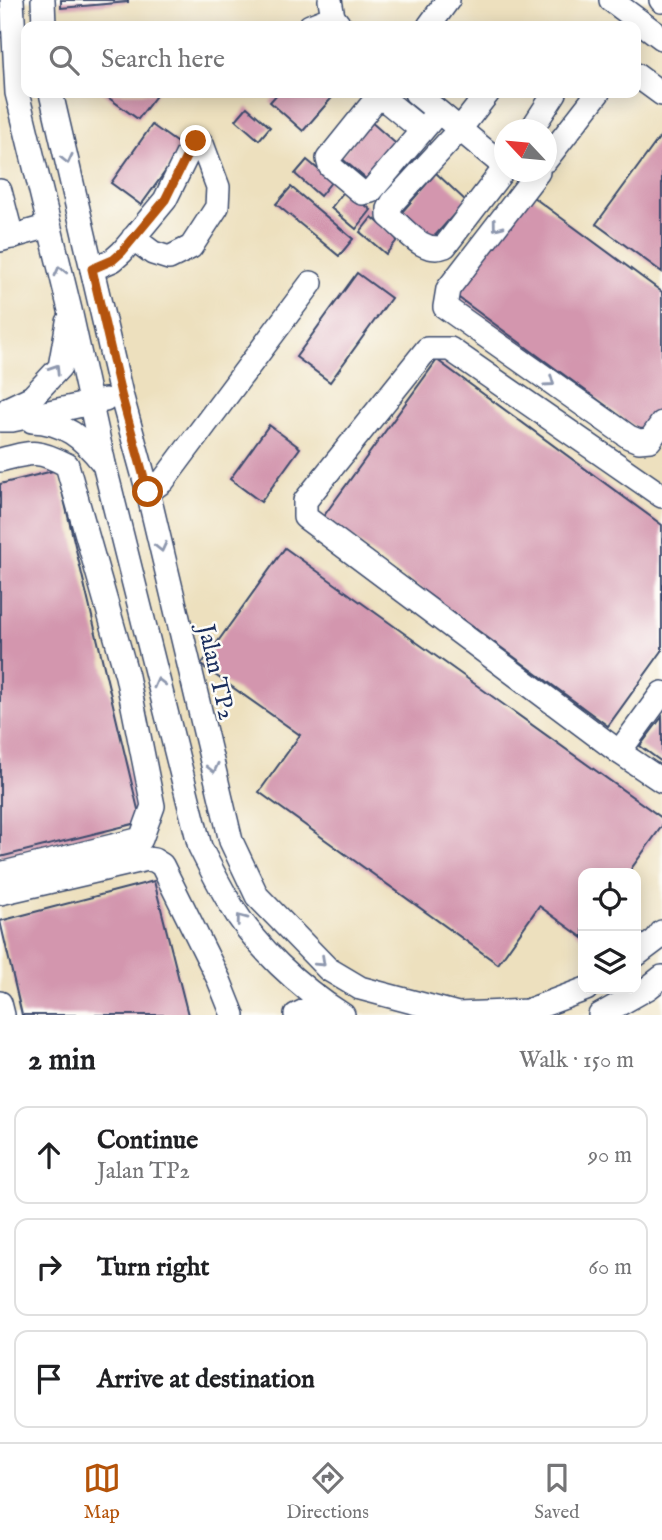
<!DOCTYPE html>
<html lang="en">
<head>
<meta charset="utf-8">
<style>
  :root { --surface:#fff; --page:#f6f6f6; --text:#202124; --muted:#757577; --line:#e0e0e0; --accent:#b45309 }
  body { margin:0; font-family:"IM FELL English",serif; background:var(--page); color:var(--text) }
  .controls { position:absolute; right:21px; bottom:21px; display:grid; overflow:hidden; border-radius:14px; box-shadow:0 4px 18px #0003 }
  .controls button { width:63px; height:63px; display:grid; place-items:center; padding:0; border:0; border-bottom:2px solid var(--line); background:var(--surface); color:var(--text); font:35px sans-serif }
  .compass { position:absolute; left:494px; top:119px; width:63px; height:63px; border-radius:50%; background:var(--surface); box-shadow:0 4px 18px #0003; rotate:296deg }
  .stop { position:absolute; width:21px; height:21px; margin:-16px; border:5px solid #b45309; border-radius:50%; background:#fff }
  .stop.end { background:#b45309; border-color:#fff; box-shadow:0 2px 7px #0008 }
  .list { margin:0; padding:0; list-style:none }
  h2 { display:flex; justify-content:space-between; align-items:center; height:91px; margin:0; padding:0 28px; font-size:30px }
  h2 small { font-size:23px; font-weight:400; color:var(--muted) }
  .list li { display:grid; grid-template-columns:46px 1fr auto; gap:21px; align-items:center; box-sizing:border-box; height:98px; margin:0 14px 14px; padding:0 14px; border:2px solid var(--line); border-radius:14px }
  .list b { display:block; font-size:26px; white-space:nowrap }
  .list p { margin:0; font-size:23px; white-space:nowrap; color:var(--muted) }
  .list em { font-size:23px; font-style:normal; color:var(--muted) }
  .icon { flex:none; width:38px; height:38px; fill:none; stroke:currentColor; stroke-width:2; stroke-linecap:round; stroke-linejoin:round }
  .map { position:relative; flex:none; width:662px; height:1015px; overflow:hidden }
  .search { position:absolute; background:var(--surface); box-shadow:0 4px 18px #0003; left:21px; right:21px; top:21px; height:77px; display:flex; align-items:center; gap:18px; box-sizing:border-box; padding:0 24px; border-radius:14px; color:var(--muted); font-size:26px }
  .sheet { height:427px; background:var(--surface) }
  nav { display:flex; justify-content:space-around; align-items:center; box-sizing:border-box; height:98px; border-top:2px solid var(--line); background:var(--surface); font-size:19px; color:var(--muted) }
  nav a { display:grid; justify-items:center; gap:4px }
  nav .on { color:var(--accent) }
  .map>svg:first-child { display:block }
  .building { fill:#d396ae }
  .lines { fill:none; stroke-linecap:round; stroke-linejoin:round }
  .minor-casing { stroke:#3a4a6c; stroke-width:26 }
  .minor { stroke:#fff; stroke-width:23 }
  .oneway { stroke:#8d97ae }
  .route { stroke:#b45309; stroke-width:9 }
  .labels { text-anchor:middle; stroke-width:5; stroke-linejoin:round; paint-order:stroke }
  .street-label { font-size:24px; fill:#1b2f5e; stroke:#fdfcf7 }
</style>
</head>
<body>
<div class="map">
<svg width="662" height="1015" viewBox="0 0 662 1015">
  <rect width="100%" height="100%" fill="#fdfcf7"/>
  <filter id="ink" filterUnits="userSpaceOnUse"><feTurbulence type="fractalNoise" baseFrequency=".0143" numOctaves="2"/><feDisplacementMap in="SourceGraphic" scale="14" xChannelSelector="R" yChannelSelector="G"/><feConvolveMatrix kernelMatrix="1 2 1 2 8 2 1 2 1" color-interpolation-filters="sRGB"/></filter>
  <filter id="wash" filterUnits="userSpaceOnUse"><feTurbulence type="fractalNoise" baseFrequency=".00686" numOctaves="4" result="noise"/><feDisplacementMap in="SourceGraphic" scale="28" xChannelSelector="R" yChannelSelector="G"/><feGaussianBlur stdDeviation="1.57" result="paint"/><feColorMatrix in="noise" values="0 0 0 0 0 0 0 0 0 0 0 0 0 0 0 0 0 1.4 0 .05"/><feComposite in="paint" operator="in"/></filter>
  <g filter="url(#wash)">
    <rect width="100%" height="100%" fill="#ede0be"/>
    <g id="blocks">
      <g class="building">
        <path d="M61 0H128V2L61 8Z"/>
        <path d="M102 93H158L138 119Z"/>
        <path d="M278 93H336L303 131 270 102Z"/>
        <path d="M247 107 270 127 259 140 236 120Z"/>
        <path d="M370 121 402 149 372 184 340 157Z"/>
        <path d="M152 125 183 147 141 205 111 183Z"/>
        <path d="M662 134V272L596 224Z"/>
        <path d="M307 160 332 181 320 196 295 174Z"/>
        <path d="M436 173 466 201 432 239 402 212Z"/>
        <path d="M291 187 353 239 339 256 276 204Z"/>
        <path d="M346 189 371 210 356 229 331 208Z"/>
        <path d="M529 194 662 292V413L646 435 455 295Z"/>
        <path d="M372 217 398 239 386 254 360 232Z"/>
        <path d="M357 273 391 298 330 382 296 357Z"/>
        <path d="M437 360 662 525V651L608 726 323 517Z"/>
        <path d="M269 425 300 448 261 502 230 479Z"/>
        <path d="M57 470 141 822 0 857V484Z"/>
        <path d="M285 548 662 818V826L628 873H583V938L539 906 498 964 259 792 300 735 201 665Z"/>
        <path d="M662 717V762L640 746Z"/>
        <path d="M154 881 188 1015H22L0 921Z"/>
      </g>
    </g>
  </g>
  <g filter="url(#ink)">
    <use href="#blocks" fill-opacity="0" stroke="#3a4a6c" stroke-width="2"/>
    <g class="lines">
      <g class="minor-casing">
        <g id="minor">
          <path d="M12 0 17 93 70 310 104 464 200 847C209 865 218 883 228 900 255 947 299 987 343 1015"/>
          <path d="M43 0 44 26"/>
          <path d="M330 0 333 17 340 26"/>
          <path d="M611 0 662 38"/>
          <path d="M661 0 662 1"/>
          <path d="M310 26 333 17"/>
          <path d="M429 26 448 0"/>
          <path d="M636 75 662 94"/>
          <path d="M51 93 121 394 148 492 231 841 257 896 328 969 360 988 458 1014 527 1011 586 989"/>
          <path d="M381 93 328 159 330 166 362 193 371 191 438 112"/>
          <path d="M416 93 504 166"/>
          <path d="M488 93 460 129 393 202 389 209V216C405 229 423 255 445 246L504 169"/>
          <path d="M379 95 422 130"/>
          <path d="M531 130 555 93"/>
          <path d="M546 160 598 93"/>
          <path d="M538 172 448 289 445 307 629 437 639 441 650 440 662 423"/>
          <path d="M0 191 12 237"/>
          <path d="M0 240 49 226"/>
          <path d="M92 269 113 260 122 252 165 200 192 145 196 141 202 144 218 187 217 207 191 247 169 258 153 253 133 238"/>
          <path d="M9 408 32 397 60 367 68 322"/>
          <path d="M0 420H12L105 400"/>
          <path d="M32 421C64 422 83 438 102 462"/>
          <path d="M0 460C32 452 37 449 67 465L127 676 153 806 141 839 0 874"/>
          <path d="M148 492 163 481 311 283"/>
          <path d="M662 496 450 349H427L305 501V517L619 752 662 781"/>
          <path d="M619 752 662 693"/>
          <path d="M0 893 147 859 154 860 162 865 219 980 233 1015"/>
          <path d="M636 955 656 940 662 932"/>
          <path d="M0 1003 3 1015"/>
          <path d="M296 1015 323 1002"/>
          <path d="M600 1015 648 988 662 977"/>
        </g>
      </g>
      <use href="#minor" class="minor"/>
    </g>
    <defs><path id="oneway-chevron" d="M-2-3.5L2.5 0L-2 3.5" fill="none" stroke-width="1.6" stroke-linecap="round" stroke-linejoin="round" transform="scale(1.75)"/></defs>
    <g class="oneway">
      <use href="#oneway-chevron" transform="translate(67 159) rotate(77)"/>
      <use href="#oneway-chevron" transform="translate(497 226) rotate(127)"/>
      <use href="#oneway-chevron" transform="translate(60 271) rotate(-104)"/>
      <use href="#oneway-chevron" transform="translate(55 369) rotate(-57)"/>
      <use href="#oneway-chevron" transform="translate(550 382) rotate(35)"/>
      <use href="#oneway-chevron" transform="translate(161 547) rotate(77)"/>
      <use href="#oneway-chevron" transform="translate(159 683) rotate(-104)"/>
      <use href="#oneway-chevron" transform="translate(213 768) rotate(77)"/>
      <use href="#oneway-chevron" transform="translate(241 919) rotate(-127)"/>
      <use href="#oneway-chevron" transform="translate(321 962) rotate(43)"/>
    </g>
  </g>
  <g class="lines" filter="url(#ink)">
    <path class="route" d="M148 492 121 394 92 269 113 260 122 252 165 200 192 145 196 141"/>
  </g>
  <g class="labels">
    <g class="street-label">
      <text transform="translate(217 672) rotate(77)" y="8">Jalan TP2</text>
    </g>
  </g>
</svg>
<div class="controls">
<button><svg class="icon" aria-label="locate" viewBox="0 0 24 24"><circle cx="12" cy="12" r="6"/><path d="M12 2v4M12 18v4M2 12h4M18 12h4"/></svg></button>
<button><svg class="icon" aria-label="layers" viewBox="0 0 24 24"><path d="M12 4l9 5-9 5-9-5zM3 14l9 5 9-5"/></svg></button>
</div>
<svg class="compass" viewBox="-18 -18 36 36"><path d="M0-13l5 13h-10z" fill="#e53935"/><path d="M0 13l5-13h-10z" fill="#757577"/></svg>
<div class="stop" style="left:148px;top:492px"></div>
<div class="stop end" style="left:196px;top:141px"></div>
<div class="search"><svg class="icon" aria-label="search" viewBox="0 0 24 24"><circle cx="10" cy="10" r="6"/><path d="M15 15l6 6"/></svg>Search here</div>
</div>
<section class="sheet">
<h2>2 min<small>Walk · 150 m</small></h2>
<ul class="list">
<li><svg class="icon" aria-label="ahead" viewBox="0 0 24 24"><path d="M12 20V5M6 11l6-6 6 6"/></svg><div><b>Continue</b><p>Jalan TP2</p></div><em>90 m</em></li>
<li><svg class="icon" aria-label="right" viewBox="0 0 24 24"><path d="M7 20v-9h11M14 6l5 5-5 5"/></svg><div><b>Turn right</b></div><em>60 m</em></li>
<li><svg class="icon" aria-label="arrive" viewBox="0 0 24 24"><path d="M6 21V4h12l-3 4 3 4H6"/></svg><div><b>Arrive at destination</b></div></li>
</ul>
</section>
<nav>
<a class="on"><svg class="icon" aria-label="map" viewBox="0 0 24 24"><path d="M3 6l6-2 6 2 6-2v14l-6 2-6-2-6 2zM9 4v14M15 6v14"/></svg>Map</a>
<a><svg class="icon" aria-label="directions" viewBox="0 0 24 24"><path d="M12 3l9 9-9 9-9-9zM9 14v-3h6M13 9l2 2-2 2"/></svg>Directions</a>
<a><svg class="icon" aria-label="saved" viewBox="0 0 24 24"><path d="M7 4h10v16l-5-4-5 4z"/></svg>Saved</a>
</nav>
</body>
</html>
